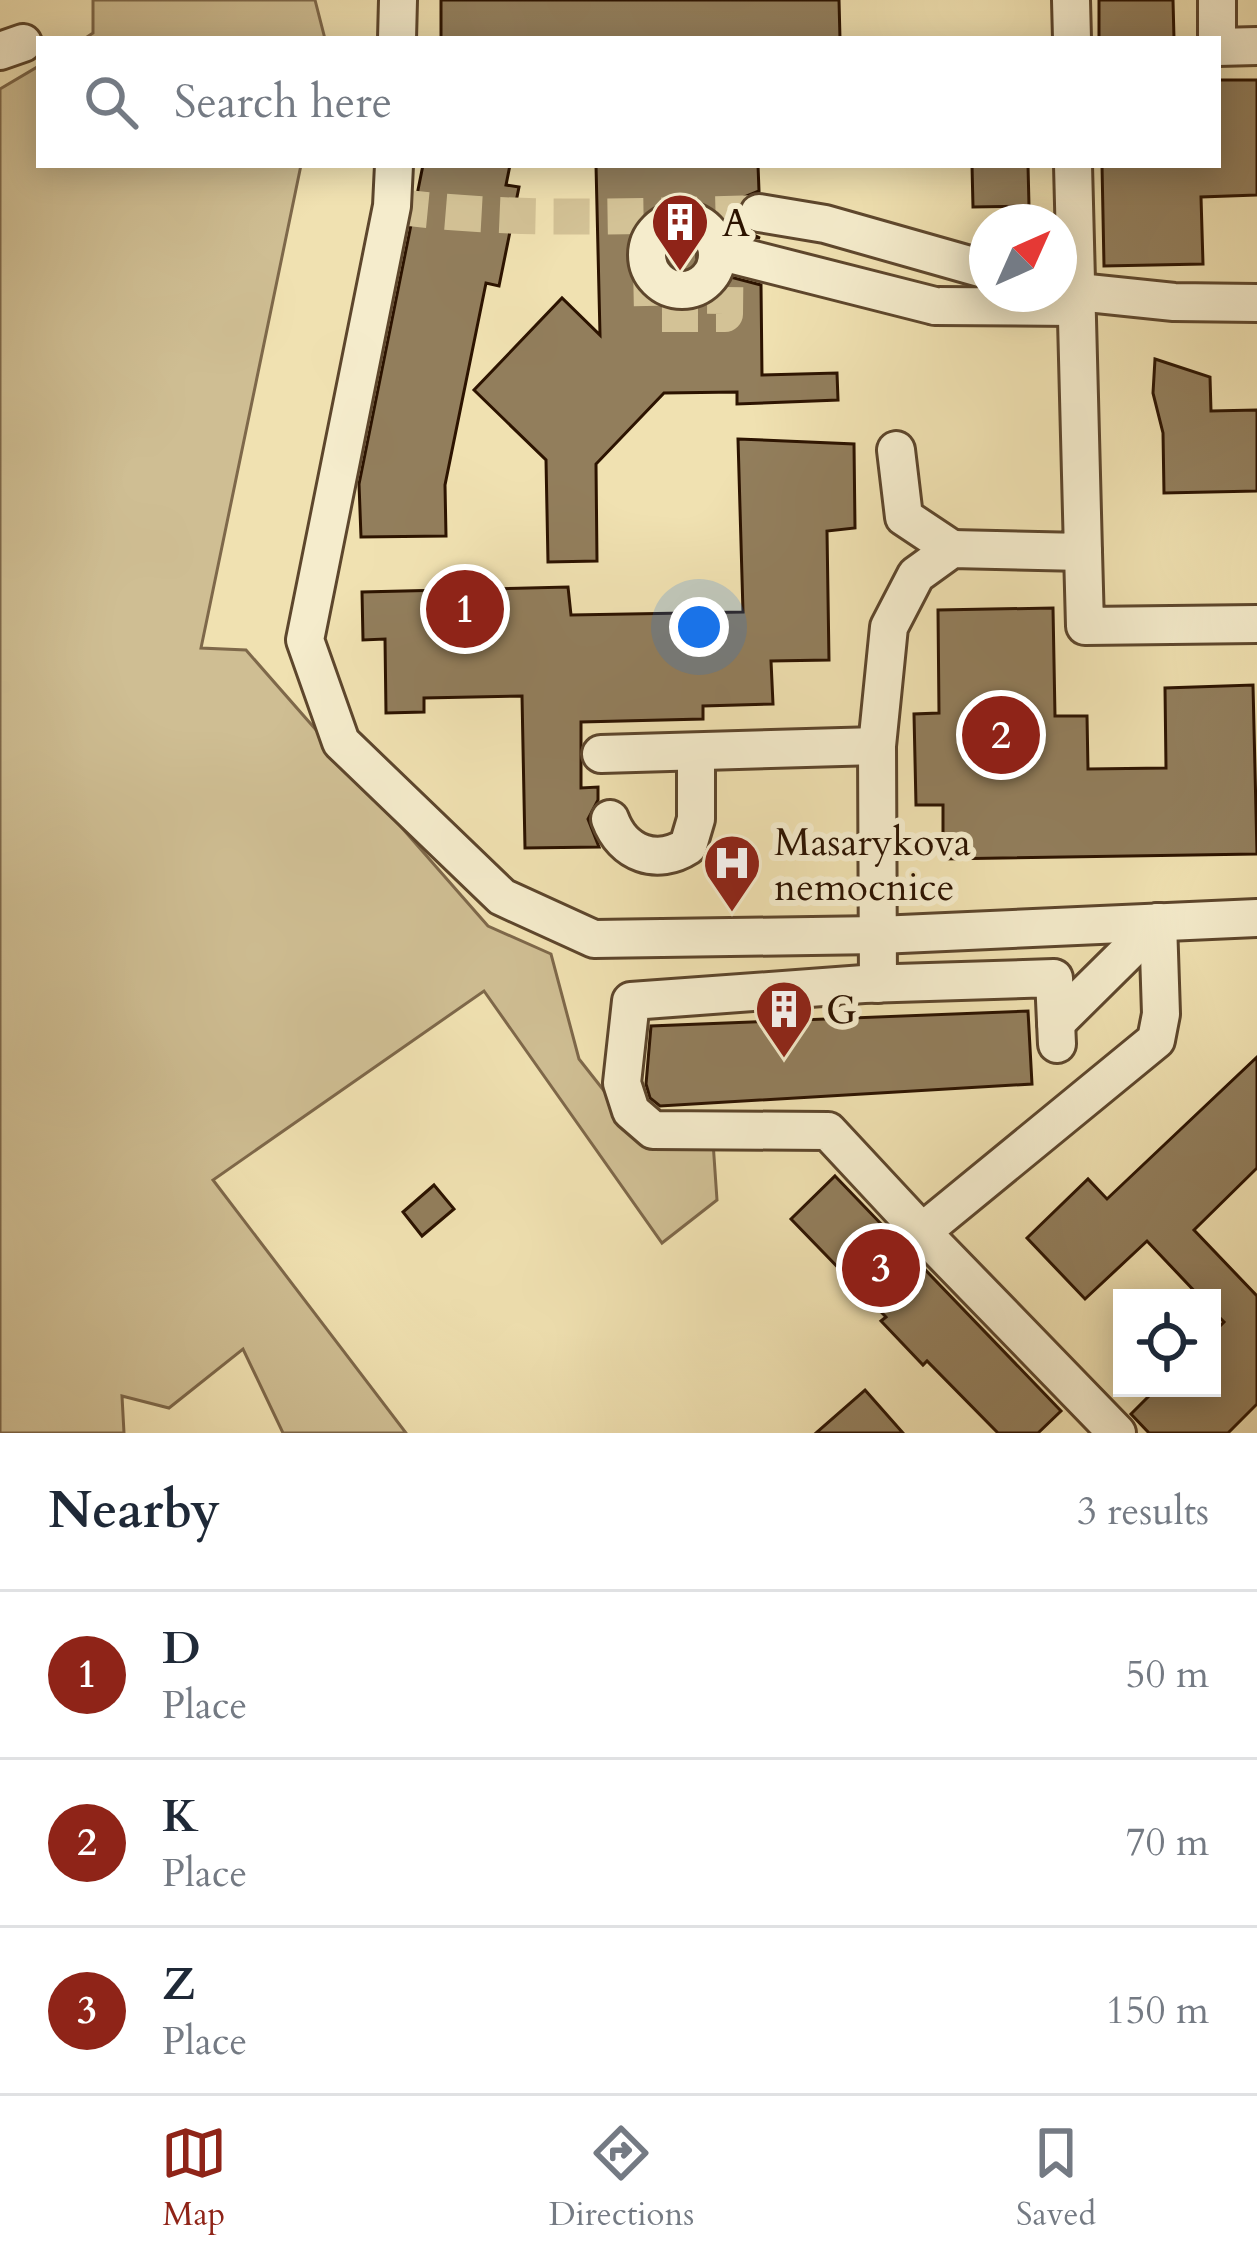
<!DOCTYPE html>
<html lang="en">
<head>
<meta charset="utf-8">
<style>
  :root { --surface:#fff; --page:#f6f6f7; --text:#1f2937; --muted:#747a83; --line:#e0e1e3; --accent:#8f2418 }
  body { margin:0; font-family:Cardo,serif; background:var(--page); color:var(--text) }
  .controls { position:absolute; right:36px; bottom:36px; display:grid; overflow:hidden; border-radius:0px; box-shadow:0 6px 30px #0003 }
  .controls button { width:108px; height:108px; display:grid; place-items:center; padding:0; border:0; border-bottom:3px solid var(--line); background:var(--surface); color:var(--text); font:60px sans-serif }
  .compass { position:absolute; left:969px; top:204px; width:108px; height:108px; border-radius:50%; background:var(--surface); box-shadow:0 6px 30px #0003; rotate:45deg }
  .you { position:absolute; left:699px; top:627px; width:42px; height:42px; margin:-30px; border:9px solid #fff; border-radius:50%; background:#1a73e8; box-shadow:0 0 0 18px #1a73e833 }
  .badge { display:grid; place-items:center; width:78px; height:78px; border-radius:50%; background:var(--accent); color:#fff; font-size:39px; font-weight:700 }
  .pin { position:absolute; translate:-50% -50%; border:6px solid #fff; box-shadow:0 3px 12px #0006 }
  .list { margin:0; padding:0; list-style:none }
  h2 { display:flex; justify-content:space-between; align-items:center; height:156px; margin:0; padding:0 48px; font-size:51px }
  h2 small { font-size:39px; font-weight:400; color:var(--muted) }
  .list li { display:grid; grid-template-columns:78px 1fr auto; gap:36px; align-items:center; box-sizing:border-box; height:168px; padding:0 48px; border-top:3px solid var(--line) }
  .list b { display:block; font-size:45px; white-space:nowrap }
  .list p { margin:0; font-size:39px; white-space:nowrap; color:var(--muted) }
  .list em { font-size:39px; font-style:normal; color:var(--muted) }
  .icon { flex:none; width:66px; height:66px; fill:none; stroke:currentColor; stroke-width:2; stroke-linecap:round; stroke-linejoin:round }
  .map { position:relative; flex:none; width:1257px; height:1433px; overflow:hidden }
  .search { position:absolute; background:var(--surface); box-shadow:0 6px 30px #0003; left:36px; right:36px; top:36px; height:132px; display:flex; align-items:center; gap:30px; box-sizing:border-box; padding:0 42px; border-radius:0px; color:var(--muted); font-size:45px }
  .sheet { height:660px; background:var(--surface) }
  nav { display:flex; justify-content:space-around; align-items:center; box-sizing:border-box; height:168px; border-top:3px solid var(--line); background:var(--surface); font-size:33px; color:var(--muted) }
  nav a { display:grid; justify-items:center; gap:6px }
  nav .on { color:var(--accent) }
  .map>svg:first-child { display:block }
  .green { fill:#cfbe93; stroke:#7e684a; stroke-width:3 }
  .building { fill:#927e5c; stroke:#2c1300; stroke-width:3 }
  .lines { fill:none; stroke-linecap:round; stroke-linejoin:round }
  .minor-tunnel { stroke:#d3c296; stroke-width:36; stroke-dasharray:36 18; stroke-linecap:butt }
  .minor-casing { stroke:#5d462c; stroke-width:42 }
  .minor { stroke:#f5eccc; stroke-width:36 }
  .minor-bridge-casing { stroke:#5d462c; stroke-width:42; stroke-linecap:butt }
  .minor-bridge { stroke:#f5eccc; stroke-width:36 }
  .labels { text-anchor:middle; stroke-width:12; stroke-linejoin:round; paint-order:stroke }
  .poi-label { font-size:39px; fill:#2c1300; stroke:#f5eccc; text-anchor:start }
</style>
</head>
<body>
<div class="map">
<svg width="1257" height="1433" viewBox="0 0 1257 1433">
  <rect width="100%" height="100%" fill="#f0e1b1"/>
  <filter id="stains"><feTurbulence type="fractalNoise" baseFrequency=".00167" numOctaves="4"/><feColorMatrix values="0 0 0 0 .2 0 0 0 0 .09 0 0 0 0 .02 0 0 0 .5 -.17"/></filter>
  <radialGradient id="worn" r=".72"><stop offset=".6" stop-color="#630" stop-opacity="0"/><stop offset="1" stop-color="#630" stop-opacity=".3"/></radialGradient>
  <g class="green">
    <path d="M93 0H315L325 39H84L93 33Z"/>
    <path d="M39 66V165H301L201 648 246 650 488 926 551 954 579 1059 642 1139 713 1142 717 1200 662 1243 484 991 213 1180 406 1433H283L243 1349 169 1408 122 1396 124 1433H0V89Z"/>
  </g>
  <g class="building">
    <path d="M441 0H839L840 39H441Z"/>
    <path d="M1099 0H1173L1174 39H1099Z"/>
    <path d="M1218 80H1257V195L1201 197 1203 264 1104 266 1102 165H1218Z"/>
    <path d="M423 165H510L506 185 519 187 499 286 486 283 445 485 446 536 361 537 359 484Z"/>
    <path d="M596 165H758L759 191 742 198 737 210 744 230 760 238 711 230 697 244V258L711 272 761 285 762 375 837 373 838 400 737 404V392L664 393 596 464 597 561 548 562 546 460 474 390 562 298 600 335Z"/>
    <path d="M972 165H1028L1029 206 973 207Z"/>
    <path d="M1155 359 1210 377 1211 411 1257 410V491L1164 493 1163 433 1153 393Z"/>
    <path d="M738 439 854 444 855 528 827 531 829 660 771 661 773 704 703 706V719L581 722V788L598 787V800L588 819 599 847 525 848 522 696 424 698V712L386 713 385 639 363 640 362 592 568 587 571 615 743 612Z"/>
    <path d="M1053 608 1055 716H1087L1088 769 1166 768 1165 688 1253 685 1257 854 943 859V805H916L914 714 939 713 938 610Z"/>
    <path d="M1028 1011 1032 1084 660 1106 650 1098 646 1084 651 1026Z"/>
    <path d="M1257 1057V1168L1194 1230 1257 1296V1404L1228 1433H1149L1131 1414 1157 1388H1212V1334L1224 1322 1212 1310V1298H1201L1147 1241 1085 1299 1027 1238 1088 1179 1107 1199Z"/>
    <path d="M835 1176 1061 1411 1038 1433H998L927 1361 923 1365 881 1321 886 1317 791 1219Z"/>
    <path d="M434 1185 454 1209 422 1236 403 1212Z"/>
    <path d="M865 1390 903 1433H816Z"/>
  </g>
  <g class="lines">
    <g class="minor-tunnel">
      <path d="M392 206C514 222 637 216 759 213"/>
      <path d="M650 216 652 314H725L726 223"/>
    </g>
    <g class="minor-casing">
      <g id="minor">
        <path d="M1071 0 1072 39"/>
        <path d="M1217 0V39"/>
        <path d="M397 39 398 0"/>
        <path d="M1218 47 1257 46"/>
        <path d="M0 51 23 43"/>
        <path d="M394 165 392 206 305 640 341 742 502 897 594 939 879 935 1257 918"/>
        <path d="M759 213 825 224 987 270"/>
        <path d="M1059 290 1174 302 1257 303"/>
        <path d="M935 306 1075 307"/>
        <path d="M896 450 904 517 952 549"/>
        <path d="M1083 552 1085 626 1257 624"/>
        <path d="M601 754 877 746"/>
        <path d="M610 819C623 854 657 866 688 846L696 819V753"/>
        <path d="M878 984 877 746 889 627 916 575 952 549 1083 552 1073 165"/>
        <path d="M1056 1023 1158 922"/>
        <path d="M922 1232 828 1131 653 1130 631 1111 622 1083 631 1001 864 984 1054 978 1057 1044"/>
        <path d="M1117 1433 922 1232 1156 1040 1161 1014 1158 922"/>
      </g>
    </g>
    <use href="#minor" class="minor"/>
    <g class="minor-bridge-casing">
      <g id="minor-bridge">
        <circle cx="682" cy="255" r="35"/>
        <path d="M718 251 935 306"/>
      </g>
    </g>
    <use href="#minor-bridge" class="minor-bridge"/>
  </g>
  <defs>
    <g id="building-pin" transform="scale(3)"><path d="M0 17L-7.5 6A9.5 9.5 0 1 1 7.5 6Z" fill="#8f2418" stroke="#f5eccc"/><path d="M-4-6H4V6H1V3H-1V6H-4ZM-2.5-4.3h1.7v1.8h-1.7ZM.8-4.3h1.7v1.8H.8ZM-2.5-1h1.7V.8h-1.7ZM.8-1h1.7V.8H.8Z" fill="#fff"/></g>
    <g id="hospital-pin" transform="scale(3)"><path d="M0 17L-7.5 6A9.5 9.5 0 1 1 7.5 6Z" fill="#8f2418" stroke="#f5eccc"/><path d="M-5-5h3v3.5h4V-5h3V5h-3V1.5h-4V5h-3Z" fill="#fff"/></g>
  </defs>
  <g fill-rule="evenodd">
    <use href="#building-pin" x="680" y="222"/>
    <use href="#hospital-pin" x="732" y="863"/>
    <use href="#building-pin" x="784" y="1009"/>
  </g>
  <g class="labels">
    <g class="poi-label">
      <text x="722" y="236">A</text>
      <text x="774" y="855">Masarykova<tspan x="774" dy="45">nemocnice</tspan></text>
      <text x="826" y="1023">G</text>
    </g>
  </g>
  <rect width="100%" height="100%" filter="url(#stains)"/>
  <rect width="100%" height="100%" fill="url(#worn)"/>
</svg>
<div class="controls">
<button><svg class="icon" aria-label="locate" viewBox="0 0 24 24"><circle cx="12" cy="12" r="6"/><path d="M12 2v4M12 18v4M2 12h4M18 12h4"/></svg></button>
</div>
<svg class="compass" viewBox="-18 -18 36 36"><path d="M0-13l5 13h-10z" fill="#e53935"/><path d="M0 13l5-13h-10z" fill="#747a83"/></svg>
<div class="you"></div>
<div class="pin badge" style="left:465px;top:609px">1</div>
<div class="pin badge" style="left:1001px;top:735px">2</div>
<div class="pin badge" style="left:881px;top:1268px">3</div>
<div class="search"><svg class="icon" aria-label="search" viewBox="0 0 24 24"><circle cx="10" cy="10" r="6"/><path d="M15 15l6 6"/></svg>Search here</div>
</div>
<section class="sheet">
<h2>Nearby<small>3 results</small></h2>
<ul class="list">
<li><span class="badge">1</span><div><b>D</b><p>Place</p></div><em>50 m</em></li>
<li><span class="badge">2</span><div><b>K</b><p>Place</p></div><em>70 m</em></li>
<li><span class="badge">3</span><div><b>Z</b><p>Place</p></div><em>150 m</em></li>
</ul>
</section>
<nav>
<a class="on"><svg class="icon" aria-label="map" viewBox="0 0 24 24"><path d="M3 6l6-2 6 2 6-2v14l-6 2-6-2-6 2zM9 4v14M15 6v14"/></svg>Map</a>
<a><svg class="icon" aria-label="directions" viewBox="0 0 24 24"><path d="M12 3l9 9-9 9-9-9zM9 14v-3h6M13 9l2 2-2 2"/></svg>Directions</a>
<a><svg class="icon" aria-label="saved" viewBox="0 0 24 24"><path d="M7 4h10v16l-5-4-5 4z"/></svg>Saved</a>
</nav>
</body>
</html>
